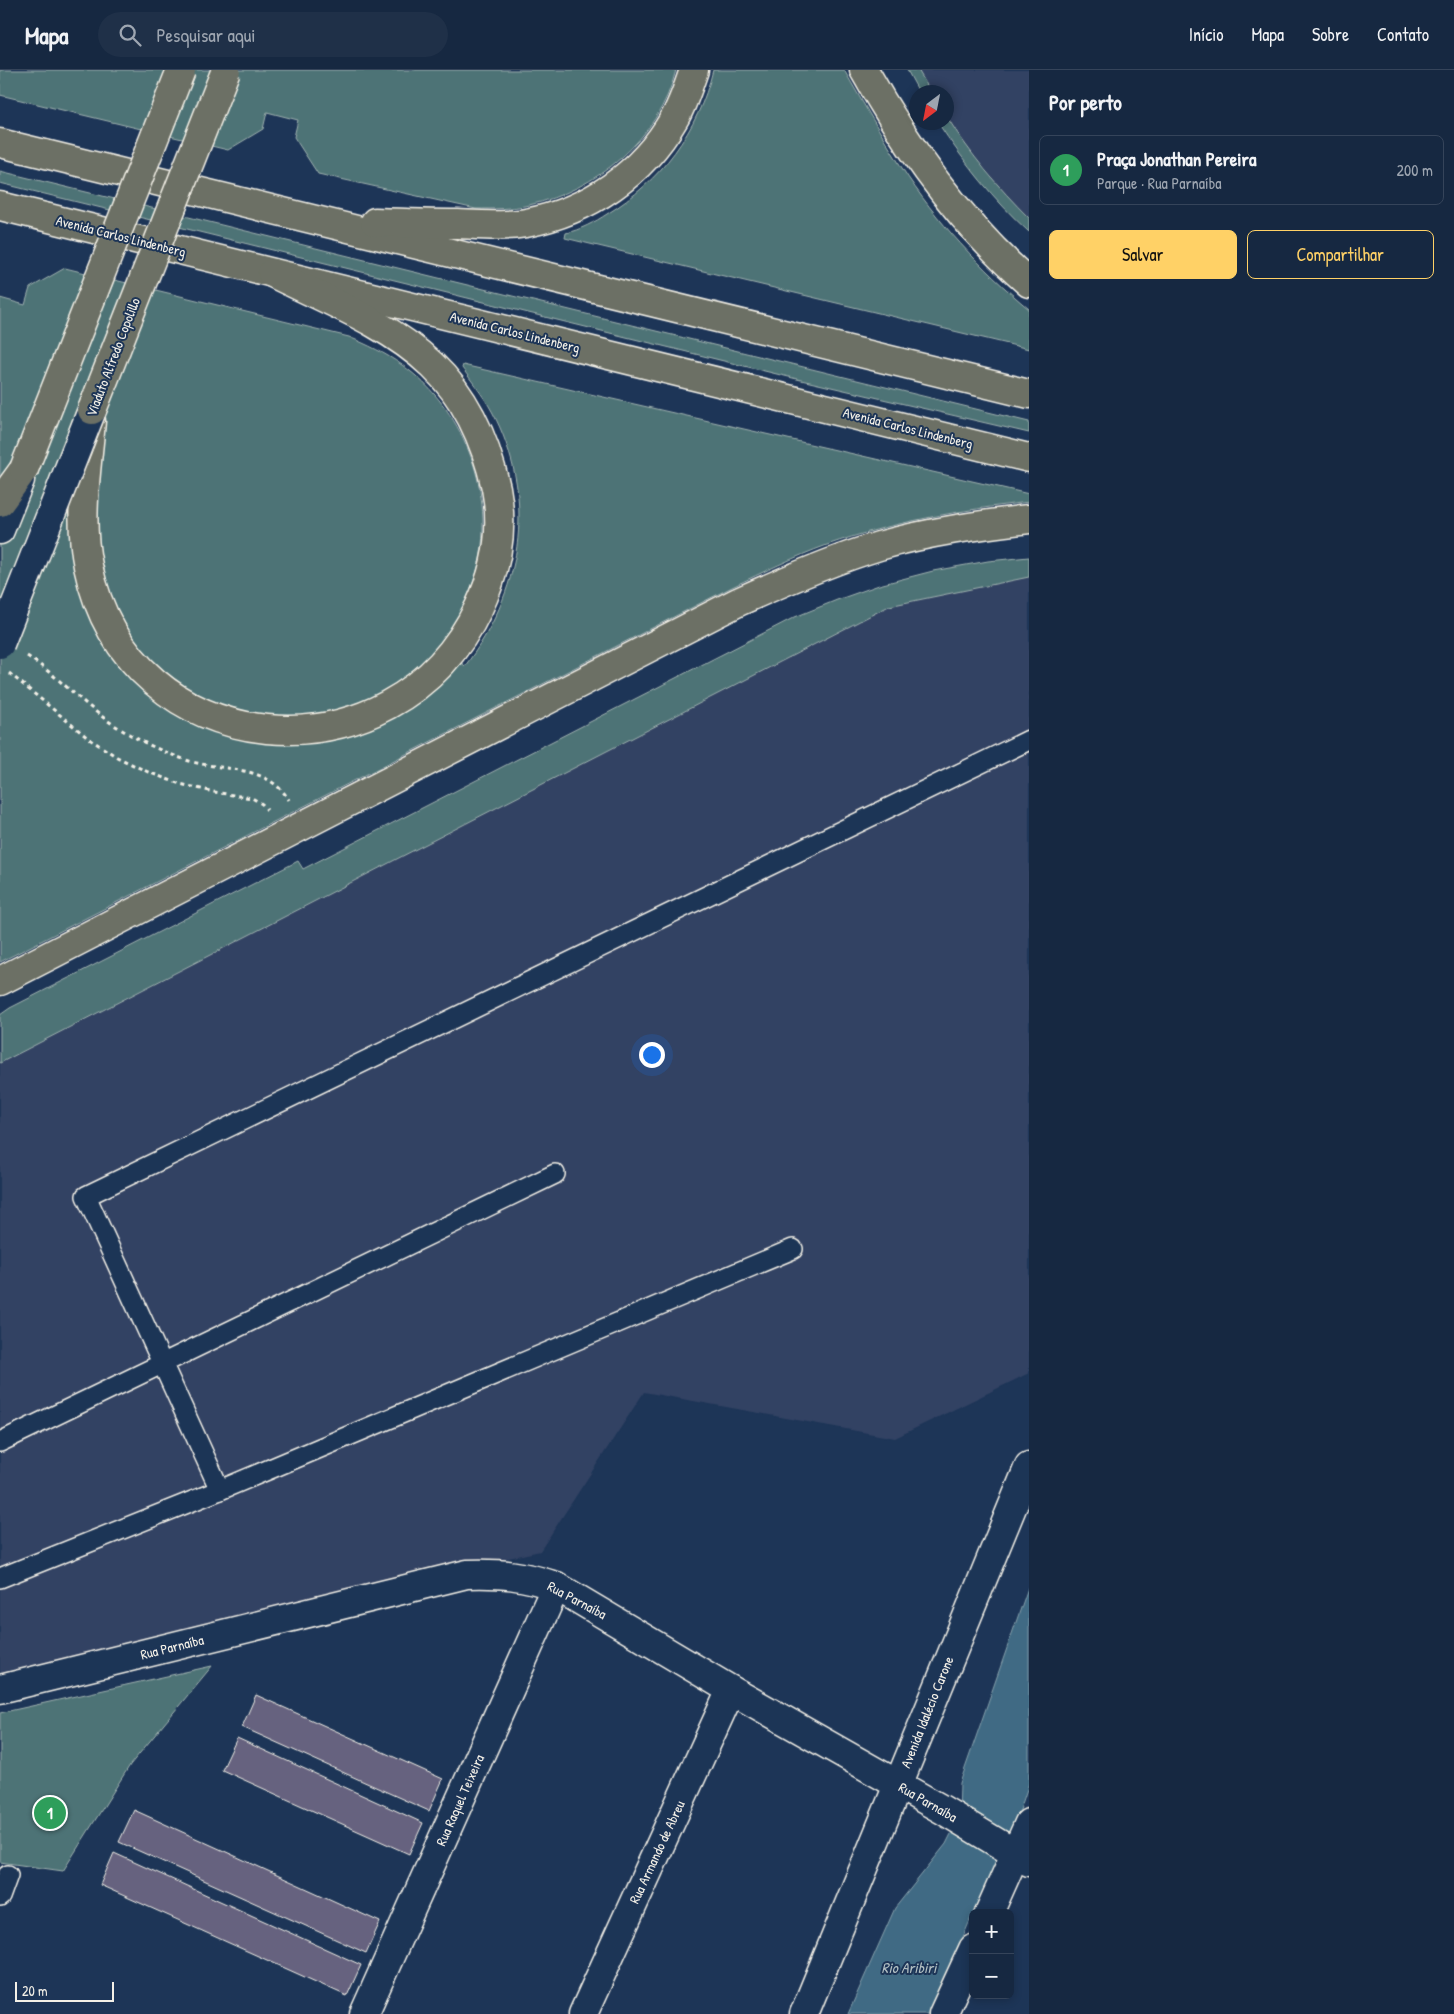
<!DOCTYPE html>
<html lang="pt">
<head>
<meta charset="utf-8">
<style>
  :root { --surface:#162841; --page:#1f3048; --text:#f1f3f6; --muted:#9ea6b1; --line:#35445a; --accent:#ffd166 }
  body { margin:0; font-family:"Patrick Hand",sans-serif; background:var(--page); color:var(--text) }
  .controls { position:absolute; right:15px; bottom:15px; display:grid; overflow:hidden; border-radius:8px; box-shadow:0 2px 8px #0003 }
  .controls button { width:45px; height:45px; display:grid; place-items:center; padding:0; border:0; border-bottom:1px solid var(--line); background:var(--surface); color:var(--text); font:25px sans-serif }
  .compass { position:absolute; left:909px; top:15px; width:45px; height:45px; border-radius:50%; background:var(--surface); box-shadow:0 2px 8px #0003; rotate:212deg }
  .scale { position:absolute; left:15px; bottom:12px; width:99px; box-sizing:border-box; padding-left:5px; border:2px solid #f4f1e8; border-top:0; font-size:14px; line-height:18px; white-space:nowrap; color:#f4f1e8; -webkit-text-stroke:4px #1d3557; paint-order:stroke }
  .you { position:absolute; left:651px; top:984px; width:18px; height:18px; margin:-12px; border:4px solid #fff; border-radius:50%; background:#1a73e8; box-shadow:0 0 0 8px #1a73e833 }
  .badge { display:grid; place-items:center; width:32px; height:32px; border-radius:50%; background:var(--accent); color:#fff; font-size:16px; font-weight:700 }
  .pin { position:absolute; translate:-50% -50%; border:2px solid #fff; box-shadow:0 1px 5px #0006 }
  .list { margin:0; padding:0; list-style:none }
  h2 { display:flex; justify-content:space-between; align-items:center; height:65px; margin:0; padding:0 20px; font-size:21px }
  h2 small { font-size:16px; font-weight:400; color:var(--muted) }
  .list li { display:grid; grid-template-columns:32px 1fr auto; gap:15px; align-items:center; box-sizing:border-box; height:70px; margin:0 10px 10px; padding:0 10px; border:1px solid var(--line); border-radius:8px }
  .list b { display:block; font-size:19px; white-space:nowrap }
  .list p { margin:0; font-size:16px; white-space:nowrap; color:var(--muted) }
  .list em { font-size:16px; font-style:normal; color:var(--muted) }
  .actions { display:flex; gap:10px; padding:15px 20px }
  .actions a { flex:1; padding:11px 0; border:1px solid var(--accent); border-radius:8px; text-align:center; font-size:18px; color:var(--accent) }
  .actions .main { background:var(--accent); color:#111 }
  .icon { flex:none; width:28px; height:28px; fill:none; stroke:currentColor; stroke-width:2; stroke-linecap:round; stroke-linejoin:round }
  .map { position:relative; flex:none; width:1029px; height:1944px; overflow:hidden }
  header { display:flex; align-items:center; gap:30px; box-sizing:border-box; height:70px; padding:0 25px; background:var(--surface); border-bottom:1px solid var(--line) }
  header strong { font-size:24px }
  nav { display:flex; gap:28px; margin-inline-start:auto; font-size:18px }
  .search { width:350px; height:45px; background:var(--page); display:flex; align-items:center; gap:12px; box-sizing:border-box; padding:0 18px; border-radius:28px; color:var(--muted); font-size:19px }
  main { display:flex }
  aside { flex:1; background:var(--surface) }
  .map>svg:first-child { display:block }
  .built { fill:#334263 }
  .green { fill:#4d7376; stroke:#a0b2af }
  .water { fill:#3f6b84; stroke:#87a1ac }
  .building { fill:#66627f; stroke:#f4f1e8 }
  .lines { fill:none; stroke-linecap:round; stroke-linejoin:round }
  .service-casing { stroke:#f4f1e8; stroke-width:22 }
  .minor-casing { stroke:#f4f1e8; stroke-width:31 }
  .secondary-casing { stroke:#f4f1e8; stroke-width:31 }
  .primary-casing { stroke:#f4f1e8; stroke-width:31 }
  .path { stroke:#f4f1e8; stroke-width:3; stroke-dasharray:4 4; stroke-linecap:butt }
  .service { stroke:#1d3557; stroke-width:19 }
  .minor { stroke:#1d3557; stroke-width:28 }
  .secondary { stroke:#1d3557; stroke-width:28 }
  .primary { stroke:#6c7065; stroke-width:28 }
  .secondary-bridge-casing { stroke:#f4f1e8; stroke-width:31; stroke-linecap:butt }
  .primary-bridge-casing { stroke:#f4f1e8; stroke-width:31; stroke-linecap:butt }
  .secondary-bridge { stroke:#1d3557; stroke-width:28 }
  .primary-bridge { stroke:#6c7065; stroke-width:28 }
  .labels { text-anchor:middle; stroke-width:4; stroke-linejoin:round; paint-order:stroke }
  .street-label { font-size:14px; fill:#f4f1e8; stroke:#1d3557 }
  .water-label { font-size:15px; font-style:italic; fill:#b5c2c5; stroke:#1d3557 }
</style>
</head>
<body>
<header>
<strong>Mapa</strong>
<div class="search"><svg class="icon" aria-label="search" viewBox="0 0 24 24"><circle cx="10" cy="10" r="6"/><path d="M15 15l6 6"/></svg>Pesquisar aqui</div>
<nav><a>Início</a><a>Mapa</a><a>Sobre</a><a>Contato</a></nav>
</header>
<main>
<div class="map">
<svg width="1029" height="1944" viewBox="0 0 1029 1944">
  <rect width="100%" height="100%" fill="#1d3557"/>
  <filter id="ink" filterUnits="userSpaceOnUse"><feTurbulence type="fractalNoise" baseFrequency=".02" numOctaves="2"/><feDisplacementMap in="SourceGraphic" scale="10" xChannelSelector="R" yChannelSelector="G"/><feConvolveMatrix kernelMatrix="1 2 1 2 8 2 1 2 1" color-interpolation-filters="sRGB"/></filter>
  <g filter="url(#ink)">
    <g class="built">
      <path d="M918 0H1029V148L1007 126 957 64 947 47 946 22H931Z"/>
      <path d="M1029 507V1303L895 1368 644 1322 540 1481 0 1603V993L889 536Z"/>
    </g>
    <g class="green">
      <path d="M0 0H676C659 69 596 120 529 135 512 139 493 139 476 139L318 104 294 67 298 50 267 42 263 59 228 80 0 25Z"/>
      <path d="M713 0H844C863 33 882 66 902 98 936 151 981 199 1029 239V279L565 168 566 163C580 160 595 152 607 144 661 111 698 61 713 0Z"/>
      <path d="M907 0H918L931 22H919Z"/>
      <path d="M947 47C970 84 998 117 1029 148V162C994 130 964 92 938 53L946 52Z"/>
      <path d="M0 101 1029 352V363L801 310 0 113Z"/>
      <path d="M65 198 349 267C368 275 385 283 402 295 463 338 493 417 480 489 476 509 467 527 459 546 455 557 453 571 450 583L465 596C521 522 537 434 496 349 487 330 474 314 462 298L463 295 1029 424V432C960 440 893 452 827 475 794 487 763 502 732 517L0 892V228L25 235 30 218Z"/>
      <path d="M1029 487V507L889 536 0 993V945L10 938 298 791 303 799 795 547 837 530 879 515 933 501 988 491Z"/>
      <path d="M212 1596 130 1695 63 1801 0 1792V1643Z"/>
    </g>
    <path class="water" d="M1029 1515V1713L1008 1776 973 1843 931 1944H848L895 1838 946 1774 959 1748 960 1713Z"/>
    <g class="building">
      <path d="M256 1625 443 1709 429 1741 242 1657Z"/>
      <path d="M237 1668 423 1753 409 1784 222 1700Z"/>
      <path d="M134 1740 380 1852 366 1883 119 1772Z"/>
      <path d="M114 1783 361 1895 347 1926 100 1815Z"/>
    </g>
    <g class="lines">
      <g class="service-casing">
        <g id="service">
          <path d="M0 1372 555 1104"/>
          <path d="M220 1420 86 1126 1029 670"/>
          <path d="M0 1508 220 1420 793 1179"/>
          <path d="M0 1827 8 1805"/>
        </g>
      </g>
      <g class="minor-casing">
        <g id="minor">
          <path d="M0 1619 467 1504C503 1503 522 1505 556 1516L731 1620 943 1740 1029 1792"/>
          <path d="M989 1843 1029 1753"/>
          <path d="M364 1944 556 1516"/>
          <path d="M583 1944 731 1620"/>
          <path d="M804 1944 1029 1396"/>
          <path d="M943 1944 973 1879"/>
        </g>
      </g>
      <g class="secondary-casing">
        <path id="secondary" d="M0 460 20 410"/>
      </g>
      <g class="primary-casing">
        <g id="primary">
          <path d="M864 0C908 79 960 153 1029 213"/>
          <path d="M0 73 1029 324"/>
          <path d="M0 136 1029 388"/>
          <path d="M375 152C402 153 430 154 458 154 481 155 504 157 526 153 589 141 642 104 674 49 683 34 688 17 694 0"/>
          <path d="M91 351C87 399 78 449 88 496 129 695 394 718 479 537 497 499 504 459 496 418 486 372 466 327 432 295 388 253 326 230 272 203"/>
          <path d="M0 432 24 399"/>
          <path d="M0 911 738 532C784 511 830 491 879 476 928 462 979 455 1029 449"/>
        </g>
      </g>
      <g class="path">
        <path d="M27 586C55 604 78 629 104 648 129 666 157 680 186 690 222 702 266 693 289 730"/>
        <path d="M9 603 88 668 117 687 148 702 180 714 214 722 252 728 262 734 267 740"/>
      </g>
      <use href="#service" class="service"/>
      <use href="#minor" class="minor"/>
      <use href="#secondary" class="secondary"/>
      <use href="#primary" class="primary"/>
      <g class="secondary-bridge-casing">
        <path id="secondary-bridge" d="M0 574 92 340"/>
      </g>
      <g class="primary-bridge-casing">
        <g id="primary-bridge">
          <path d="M92 340 226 0"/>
          <path d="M24 399 181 0"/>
        </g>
      </g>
      <use href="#secondary-bridge" class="secondary-bridge"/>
      <use href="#primary-bridge" class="primary-bridge"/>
    </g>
  </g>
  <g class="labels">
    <g class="street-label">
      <text transform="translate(121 166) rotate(14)" y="5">Avenida Carlos Lindenberg</text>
      <text transform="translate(515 262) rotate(14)" y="5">Avenida Carlos Lindenberg</text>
      <text transform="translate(113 287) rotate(-69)" y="5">Viaduto Alfredo Copolillo</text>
      <text transform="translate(908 358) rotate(14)" y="5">Avenida Carlos Lindenberg</text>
      <text transform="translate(577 1530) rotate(28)" y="5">Rua Parnaíba</text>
      <text transform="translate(172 1577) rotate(-14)" y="5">Rua Parnaíba</text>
      <text transform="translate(927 1642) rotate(-68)" y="5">Avenida Idalécio Carone</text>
      <text transform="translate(460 1730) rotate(-66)" y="5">Rua Raquel Teixeira</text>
      <text transform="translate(928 1732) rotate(30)" y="5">Rua Parnaíba</text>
      <text transform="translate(657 1782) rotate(-65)" y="5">Rua Armando de Abreu</text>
    </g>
    <g class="water-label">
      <text x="909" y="1903">Rio Aribiri</text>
    </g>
  </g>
</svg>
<div class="controls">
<button>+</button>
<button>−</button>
</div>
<svg class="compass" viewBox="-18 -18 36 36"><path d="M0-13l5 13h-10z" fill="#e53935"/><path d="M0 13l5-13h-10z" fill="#9ea6b1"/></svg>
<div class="scale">20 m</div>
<div class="you"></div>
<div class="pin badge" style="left:50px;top:1743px;background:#2e9e5b">1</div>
</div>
<aside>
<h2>Por perto<small></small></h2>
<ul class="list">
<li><span class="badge" style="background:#2e9e5b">1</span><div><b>Praça Jonathan Pereira</b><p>Parque · Rua Parnaíba</p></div><em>200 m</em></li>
</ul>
<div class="actions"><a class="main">Salvar</a><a>Compartilhar</a></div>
</aside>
</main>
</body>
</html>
